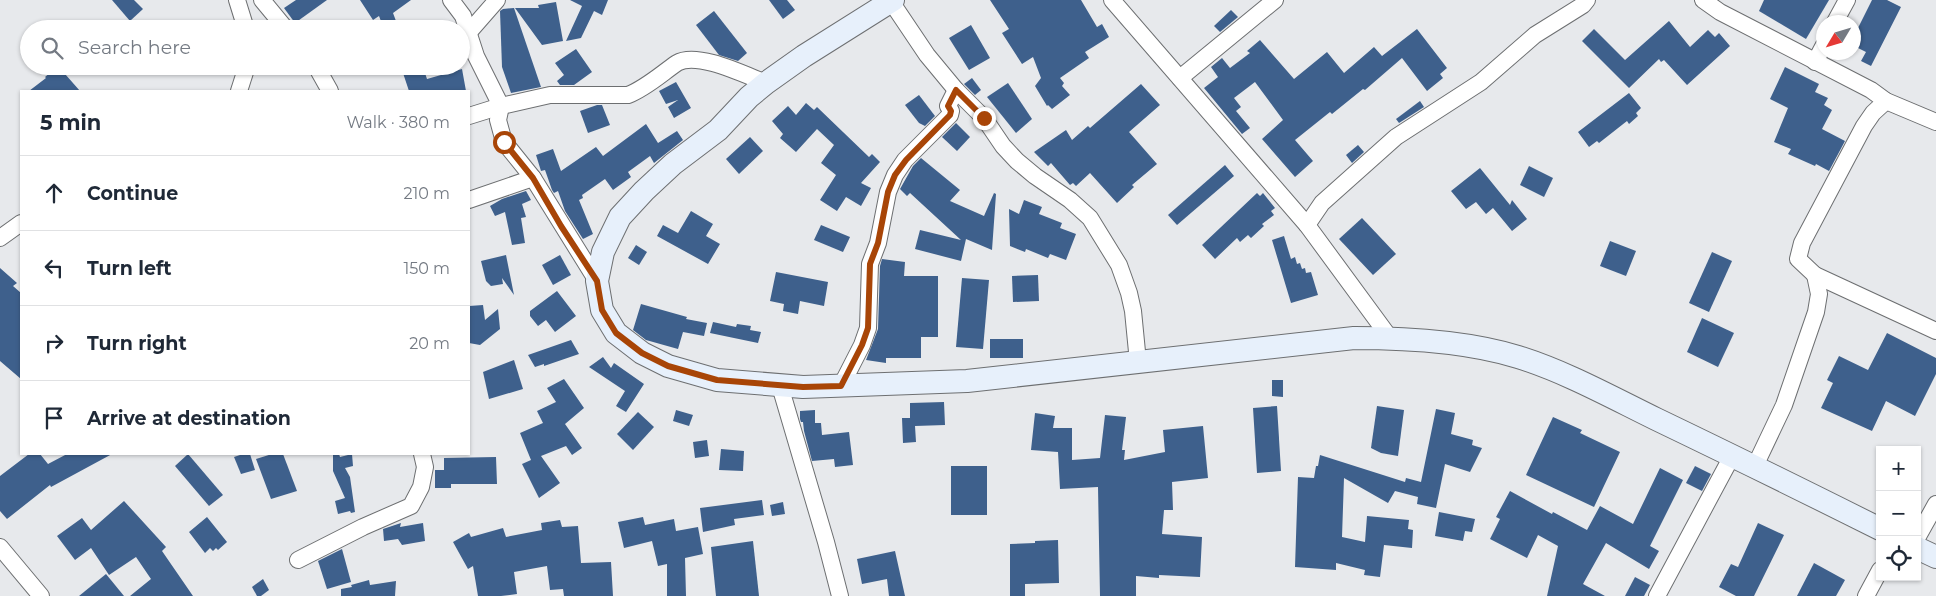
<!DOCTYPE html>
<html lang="en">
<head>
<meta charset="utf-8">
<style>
  :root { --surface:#fff; --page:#f6f6f7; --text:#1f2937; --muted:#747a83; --line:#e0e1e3 }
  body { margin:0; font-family:Montserrat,sans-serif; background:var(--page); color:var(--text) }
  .controls { position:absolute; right:15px; bottom:15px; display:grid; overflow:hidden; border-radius:0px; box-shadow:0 1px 4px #0004 }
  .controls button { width:45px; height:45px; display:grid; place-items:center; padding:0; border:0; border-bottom:1px solid var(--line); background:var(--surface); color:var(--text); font:25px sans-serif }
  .compass { position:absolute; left:1816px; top:15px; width:45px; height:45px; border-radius:50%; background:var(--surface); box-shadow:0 1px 4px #0004; rotate:232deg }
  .stop { position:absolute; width:15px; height:15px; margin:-11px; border:4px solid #a84507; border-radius:50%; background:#fff }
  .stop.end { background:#a84507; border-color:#fff; box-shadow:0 1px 5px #0008 }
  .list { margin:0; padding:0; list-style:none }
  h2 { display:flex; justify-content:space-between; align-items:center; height:65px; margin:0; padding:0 20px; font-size:21px }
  h2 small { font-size:16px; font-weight:400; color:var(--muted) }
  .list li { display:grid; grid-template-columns:32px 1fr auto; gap:15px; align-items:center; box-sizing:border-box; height:75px; padding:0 20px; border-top:1px solid var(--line) }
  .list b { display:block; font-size:19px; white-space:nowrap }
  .list em { font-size:16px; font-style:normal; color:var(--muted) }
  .icon { flex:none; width:28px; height:28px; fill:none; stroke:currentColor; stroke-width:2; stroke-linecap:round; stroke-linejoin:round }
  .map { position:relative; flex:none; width:1936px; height:596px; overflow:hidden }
  .search { position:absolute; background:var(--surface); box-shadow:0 1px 4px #0004; left:20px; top:20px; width:450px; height:55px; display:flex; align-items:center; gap:12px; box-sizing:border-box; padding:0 18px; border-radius:28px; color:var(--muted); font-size:19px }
  .panel { position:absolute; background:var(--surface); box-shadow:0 1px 4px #0004; left:20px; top:90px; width:450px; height:365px; border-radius:0px }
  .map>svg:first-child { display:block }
  .building { fill:#3e608c }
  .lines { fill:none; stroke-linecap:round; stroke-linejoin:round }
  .street-casing { stroke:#6d6f71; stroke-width:18 }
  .secondary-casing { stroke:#6d6f71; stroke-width:24 }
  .street { stroke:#fff; stroke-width:16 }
  .secondary { stroke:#e7f0fb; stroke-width:22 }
  .route { stroke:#a84507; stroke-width:6 }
</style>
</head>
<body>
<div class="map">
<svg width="1936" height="596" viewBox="0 0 1936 596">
  <rect width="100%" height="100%" fill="#e7e9ec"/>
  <g class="building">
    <path d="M112 0H134L143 9 130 21Z"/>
    <path d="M296 0H327L295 23 284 8Z"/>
    <path d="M360 0H411L393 13 399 29H384L379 16 373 20Z"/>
    <path d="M570 0H608L602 15 594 11 581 38 566 41 582 6Z"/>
    <path d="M769 0H787L795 10 783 19Z"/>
    <path d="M990 0H1081L1097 27 1102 24 1109 37 1085 52 1089 58 1060 78 1064 83 1062 86 1070 95 1052 109 1048 105 1047 106 1035 86 1041 78 1033 57 1022 64 1002 33 1009 29Z"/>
    <path d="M1764 0H1829L1806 39 1759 11Z"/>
    <path d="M1872 0H1887L1901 7 1871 66 1861 61 1866 52 1854 46V36Z"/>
    <path d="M556 2 563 41 542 45 515 8H539L538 5Z"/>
    <path d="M514 8 541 87 511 93 502 67 500 11 503 9Z"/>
    <path d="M1231 10 1238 17 1220 32 1214 26Z"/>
    <path d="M714 11 747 53 738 61 719 55 696 25Z"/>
    <path d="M1669 21 1690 47 1708 30 1715 37 1719 33 1730 46 1687 85 1664 60 1661 62 1659 59 1629 88 1582 41 1594 29 1625 60Z"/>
    <path d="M971 25 990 58 969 70 949 38Z"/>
    <path d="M1417 29 1447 68 1440 74 1443 78 1427 91 1402 58 1365 90 1363 89 1332 114 1330 112 1295 140 1313 161 1295 177 1262 139 1283 120 1255 82 1234 98 1241 107 1236 111 1250 128 1242 134 1204 88 1218 77 1211 67 1222 58 1230 68 1250 53 1247 51 1260 40 1294 79 1327 52 1344 73 1374 47 1382 56Z"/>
    <path d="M576 49 592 72 574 85H560L557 81 564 75 555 63Z"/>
    <path d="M58 66 80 91H29L46 78 45 77Z"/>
    <path d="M423 67 427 79 462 69 466 91H409L403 73Z"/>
    <path d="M1785 67 1819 84 1815 92 1828 98 1824 105 1832 110 1822 129 1845 141 1829 171 1816 164 1815 166 1788 154 1791 149 1774 142 1788 108 1770 99Z"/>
    <path d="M972 78 981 90 975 95 964 84Z"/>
    <path d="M676 82 691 108 674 118 668 107 678 100 666 104 659 91Z"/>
    <path d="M1008 83 1032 119 1016 133 987 97Z"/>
    <path d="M1141 84 1160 105 1129 132 1157 164 1132 185 1134 187 1117 203 1090 173 1076 186 1073 183 1070 185 1051 163 1048 166 1034 152 1066 130 1072 140 1088 126 1090 128Z"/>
    <path d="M1629 93 1641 108 1636 113 1638 116 1629 124 1627 121 1599 143 1597 141 1589 147 1578 132Z"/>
    <path d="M919 95 935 116 925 126 919 123 905 105Z"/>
    <path d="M1420 101 1424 107 1399 123 1396 119Z"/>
    <path d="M806 103 814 110 817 107 869 157 872 154 880 162 861 183 871 188 861 206 846 197 837 211 820 200 836 175 821 163 834 145 817 129 796 152 780 138 783 134 772 121 788 106 796 115Z"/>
    <path d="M597 105H602L610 125 588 133 580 111Z"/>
    <path d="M956 123 970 137 957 151 942 137Z"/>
    <path d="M646 124 658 143 677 131 683 140 654 163 650 156 628 172 631 177 613 190 605 179 582 195 583 198 579 200 593 234 583 239 565 211 558 191 554 193 552 190 545 170 541 171 536 155 553 149 561 171 596 147 603 156Z"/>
    <path d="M750 137 763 151 739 174 726 159Z"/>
    <path d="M1358 145 1364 152 1352 163 1346 155Z"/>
    <path d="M921 158 960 190 950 201 984 216 994 193 996 194 992 250 966 239 961 261 915 249 920 230 961 240 910 193 907 196 900 189 913 166Z"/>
    <path d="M1225 165 1234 176 1177 225 1168 215Z"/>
    <path d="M1529 166 1553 178 1544 197 1520 185Z"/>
    <path d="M1480 168 1510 205 1512 200 1527 219 1512 231 1493 208 1486 214 1476 202 1466 209 1451 191Z"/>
    <path d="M526 191 531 200 522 204 526 217 521 218 525 243 512 245 505 212 495 216 490 206 502 199Z"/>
    <path d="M1257 193 1260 196 1263 193 1275 208 1271 211 1274 215 1262 224 1264 226 1251 238 1248 235 1240 242 1237 238 1215 259 1202 245Z"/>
    <path d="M1024 200 1042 207 1039 214 1062 223 1060 228 1076 234 1066 260 1050 254 1048 258 1026 249 1025 252 1010 246 1009 209 1019 214Z"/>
    <path d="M691 211 713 224 706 236 720 244 708 264 657 236 663 225 678 233Z"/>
    <path d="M1362 218 1396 254 1373 275 1339 239Z"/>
    <path d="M821 225 850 237 843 252 814 240Z"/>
    <path d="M1284 236 1291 259 1295 257 1297 264 1300 263 1302 269 1305 268 1306 273 1311 272 1318 295 1291 303 1272 240Z"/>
    <path d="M1610 241 1636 251 1626 276 1600 266Z"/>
    <path d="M636 245 647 252 639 265 628 258Z"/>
    <path d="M1712 252 1732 261 1709 312 1689 303Z"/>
    <path d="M506 255 514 295 502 278 503 284 491 286 486 281 481 261Z"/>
    <path d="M560 255 571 275 553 285 542 265Z"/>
    <path d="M882 259 905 262 904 276H938V337H921V358H886V363L866 360 878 329 880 266Z"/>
    <path d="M0 268 17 283 13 286 21 293V379L0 361Z"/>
    <path d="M776 272 828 282 824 306 800 301 798 314 783 311 784 304 770 301Z"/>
    <path d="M1038 275 1039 301 1013 302 1012 276Z"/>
    <path d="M962 278 989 280 983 349 956 347Z"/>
    <path d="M557 291 576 316 555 332 546 320 538 326 530 316V311Z"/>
    <path d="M641 304 687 317 686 319 707 323 704 336 683 332 678 349 646 340 633 330Z"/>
    <path d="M483 305 485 320 498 309 500 329 480 345 469 343V306Z"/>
    <path d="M1702 318 1734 333 1718 367 1687 352Z"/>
    <path d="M713 322 736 327 737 324 751 326 750 330 761 332 758 343 710 333Z"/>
    <path d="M1887 333 1936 358V374L1915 416 1886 401 1872 431 1821 408 1833 383 1827 380 1839 356 1868 370Z"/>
    <rect x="990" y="339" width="33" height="19"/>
    <path d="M571 340 579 354 544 366V364L535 367 528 355Z"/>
    <path d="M603 357 611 368 614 363 644 384 626 412 616 406 625 391 589 367Z"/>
    <path d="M514 360 523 389 489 399 483 372Z"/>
    <path d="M564 379 584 408 565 424 582 448 572 455 566 446 541 456 560 483 539 498 522 464 531 460 520 433 543 423 537 411 556 402 547 388Z"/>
    <path d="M1272 380H1283V397L1272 396Z"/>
    <path d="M944 402 945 425 915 426 916 442 903 443 902 418H910V403Z"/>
    <path d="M1277 406 1281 471 1257 473 1253 408Z"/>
    <path d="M1377 406 1404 410 1398 456 1381 453 1371 448Z"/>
    <path d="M1436 409 1455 413 1451 434 1473 440 1472 445 1482 448 1470 472 1445 464 1436 508 1417 504 1418 497 1395 491 1388 503 1344 478 1342 537 1365 542 1367 516 1409 520 1408 529 1413 530 1412 548 1384 545 1380 577 1364 575 1365 570 1336 563V570L1295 567 1298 477 1314 478 1316 466H1318L1320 455 1405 482 1406 478 1421 482Z"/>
    <path d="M676 410 693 415 689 426 673 421Z"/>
    <path d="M815 410V423H821L822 435 849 432 853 465 835 467 834 459 812 461 804 431 803 422H801L800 419V411Z"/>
    <path d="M638 412 654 427 633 450 617 434Z"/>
    <path d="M1035 413 1055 416 1053 428H1072V460L1100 458 1105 415 1126 417 1122 450H1125L1124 460 1165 452 1163 430 1203 426 1208 478 1172 482 1173 510H1164L1162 534 1202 537 1200 577 1159 575V578L1136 576V596H1100L1098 487 1060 489 1058 452 1031 450Z"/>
    <path d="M1553 417 1582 430 1580 433 1620 452 1594 507 1526 475Z"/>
    <path d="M707 440 709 456 695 458 693 442Z"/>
    <path d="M721 449 744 451 743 471 719 470Z"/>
    <path d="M29 454H40L48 464 67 454H112L51 487 50 485 7 519 0 511V476Z"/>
    <path d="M188 454 223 495 209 506 175 466Z"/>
    <path d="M243 454H250L255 470 241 474 234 457Z"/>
    <path d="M272 454H283L297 491 271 499 256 459Z"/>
    <path d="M333 454H339L340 457 352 454 353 466 345 468 350 477 355 512 351 513 350 511 338 514 335 501 345 498 333 471Z"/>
    <path d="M496 457 497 484H451V488H435V470H444V458Z"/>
    <rect x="951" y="466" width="36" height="49"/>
    <path d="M1695 466 1711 474 1702 491 1686 483Z"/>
    <path d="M1660 468 1683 480 1650 546 1659 551 1649 569 1606 543 1583 584 1605 596H1547L1558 546 1538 535 1527 558 1490 539 1500 519 1496 517 1510 491 1552 514 1553 512 1587 530 1600 506 1633 524Z"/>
    <path d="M762 500 764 515 734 519 735 525 703 532 700 508Z"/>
    <path d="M124 501 166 547 162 551 193 596H130L151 579 136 557 109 575 91 548 75 560 57 536 82 518 91 530Z"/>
    <path d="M783 502 785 514 772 516 770 505Z"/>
    <path d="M1439 512 1475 519 1472 532 1465 531 1463 541 1435 536Z"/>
    <path d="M207 517 227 542 218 550 216 548 213 551 210 548 205 553 189 532Z"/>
    <path d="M643 517 645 525 674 519 676 531 698 527 703 554 685 558 686 596H667V564L658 566 652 541 624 548 618 522Z"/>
    <path d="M560 520 562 527 578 526 581 563 611 562 613 596H564L563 589 550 590 547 566 514 572 517 594 501 596H478L473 566 468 569 453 542 469 533 471 537 503 528 506 537 542 530 541 523Z"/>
    <path d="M401 523 400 527 423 523 425 541 402 545 398 539 384 541 383 529Z"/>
    <path d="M1758 523 1784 535 1754 596H1736L1719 587 1731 564 1738 567Z"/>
    <path d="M1058 540 1059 583 1025 584V596H1010V544L1035 543V541Z"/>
    <path d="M753 541 759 596H716L711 547Z"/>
    <path d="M342 549 351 582 327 589 318 561Z"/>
    <path d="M895 551 905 596H889L887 579 862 584 857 559Z"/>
    <path d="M1814 563 1845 580 1836 596H1797Z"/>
    <path d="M106 574 124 596H79Z"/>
    <path d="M1635 577 1650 585 1644 596H1625Z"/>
    <path d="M263 579 269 590 261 596H257L252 587Z"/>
    <path d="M369 580 370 585 396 581 395 596H341V589L352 587 351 585Z"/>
  </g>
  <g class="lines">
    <g class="street-casing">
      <g id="street">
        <path d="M237 0 246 29"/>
        <path d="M262 0 286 29"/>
        <path d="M451 0 463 16 476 56 501 106 498 120 504 142 533 178 597 281"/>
        <path d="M890 0 927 55 956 90 984 118 1003 146 1017 161 1035 176 1070 200 1090 218 1119 265 1129 293 1133 311 1138 362"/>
        <path d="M1112 0 1307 225 1390 338"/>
        <path d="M1703 0 1720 12 1871 90 1886 101 1936 122"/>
        <path d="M1835 22 1847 0"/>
        <path d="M469 32 497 0"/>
        <path d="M1815 62 1824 45"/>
        <path d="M316 66 330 91"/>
        <path d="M1180 78 1275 0"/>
        <path d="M239 91 247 66"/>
        <path d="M1886 101 1873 113 1864 126 1802 243 1798 259 1815 275 1936 331"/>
        <path d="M469 116 501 106 550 95H628C646 88 661 74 677 63 697 51 745 75 766 83"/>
        <path d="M469 200 533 178"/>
        <path d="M1307 225 1322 203 1396 137 1481 82 1535 35 1583 5 1587 0"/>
        <path d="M0 238 21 223"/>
        <path d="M780 386 826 542 840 596"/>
        <path d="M841 386 862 345 868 328 870 264 878 243 888 192 895 175 905 160 950 115 951 111 948 106 956 90"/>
        <path d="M1755 466 1784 405 1816 312 1819 294 1815 275"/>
        <path d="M1917 538 1936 504"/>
        <path d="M0 547 41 596"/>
        <path d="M298 560 363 527 411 506 421 487 425 467 422 454"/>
        <path d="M1657 596 1732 456"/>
        <path d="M1866 596 1880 570"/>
      </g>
    </g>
    <g class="secondary-casing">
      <g id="secondary">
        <path d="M893 0 804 56 766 83 749 97 718 130 673 164 644 191 620 217 603 252 597 281 602 310 616 333 642 353 668 366 717 380 803 387 967 381 1354 338C1405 338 1470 342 1518 357 1566 372 1611 397 1656 419 1731 455 1806 492 1880 529"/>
        <path d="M1917 548 1936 557"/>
      </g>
    </g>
    <use href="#street" class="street"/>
    <use href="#secondary" class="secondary"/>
  </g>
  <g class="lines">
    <path class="route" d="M504 142 533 178 561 226 597 281 602 310 616 333 642 353 668 366 717 380 803 387 841 386 862 345 868 328 870 264 878 243 888 192 895 175 906 160 950 115 951 111 948 106 956 90 984 118"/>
  </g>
</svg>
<div class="controls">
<button>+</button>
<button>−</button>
<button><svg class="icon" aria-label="locate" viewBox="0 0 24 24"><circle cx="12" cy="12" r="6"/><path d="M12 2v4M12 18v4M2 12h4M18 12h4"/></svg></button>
</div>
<svg class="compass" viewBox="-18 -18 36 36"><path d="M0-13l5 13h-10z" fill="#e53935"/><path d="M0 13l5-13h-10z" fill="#747a83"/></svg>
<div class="stop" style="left:504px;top:142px"></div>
<div class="stop end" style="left:984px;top:118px"></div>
<div class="search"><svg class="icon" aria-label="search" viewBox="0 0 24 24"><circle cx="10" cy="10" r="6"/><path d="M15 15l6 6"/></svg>Search here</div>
<section class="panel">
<h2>5 min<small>Walk · 380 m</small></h2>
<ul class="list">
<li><svg class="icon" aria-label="ahead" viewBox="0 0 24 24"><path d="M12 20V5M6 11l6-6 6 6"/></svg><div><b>Continue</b></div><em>210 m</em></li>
<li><svg class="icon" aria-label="left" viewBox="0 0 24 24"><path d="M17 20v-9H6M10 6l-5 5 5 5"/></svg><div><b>Turn left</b></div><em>150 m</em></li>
<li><svg class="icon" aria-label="right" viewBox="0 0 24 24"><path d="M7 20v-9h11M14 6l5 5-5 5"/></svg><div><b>Turn right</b></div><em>20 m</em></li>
<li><svg class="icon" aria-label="arrive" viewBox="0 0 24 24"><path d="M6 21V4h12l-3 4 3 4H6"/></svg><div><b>Arrive at destination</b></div></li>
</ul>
</section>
</div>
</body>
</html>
